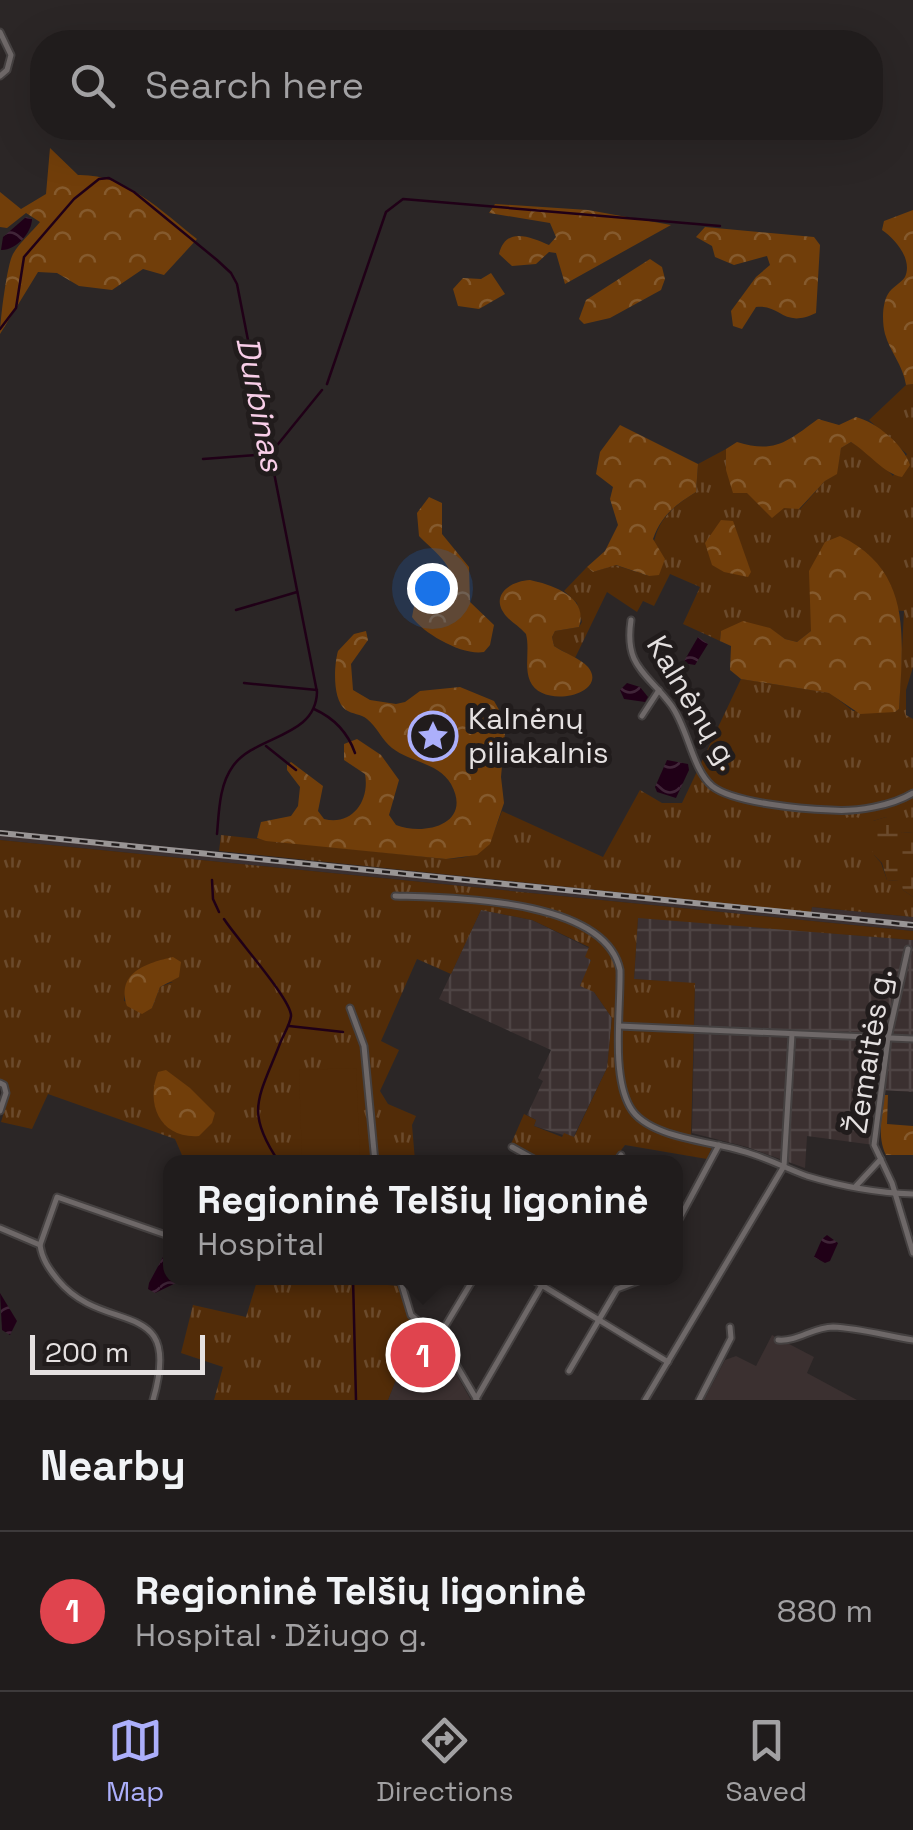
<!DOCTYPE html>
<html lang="en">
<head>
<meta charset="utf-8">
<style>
  :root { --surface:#201c1c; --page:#282525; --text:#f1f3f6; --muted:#a2a1a3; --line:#3d3a3b; --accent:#acaffb }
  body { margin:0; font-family:"Space Grotesk",sans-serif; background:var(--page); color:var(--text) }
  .scale { position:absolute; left:30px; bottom:25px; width:175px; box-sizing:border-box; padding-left:10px; border:5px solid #e5e1e1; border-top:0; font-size:28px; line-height:35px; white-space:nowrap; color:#e5e1e1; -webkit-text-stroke:8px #211c1c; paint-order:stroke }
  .you { position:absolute; left:432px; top:588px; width:35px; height:35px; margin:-25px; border:8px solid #fff; border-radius:50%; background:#1a73e8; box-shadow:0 0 0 15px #1a73e833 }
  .badge { display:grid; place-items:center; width:65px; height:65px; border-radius:50%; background:var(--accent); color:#fff; font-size:32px; font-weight:700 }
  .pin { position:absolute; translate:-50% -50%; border:5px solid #fff; box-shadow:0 2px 10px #0006 }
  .popup { position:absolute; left:163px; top:1155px; width:520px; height:130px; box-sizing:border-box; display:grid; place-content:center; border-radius:20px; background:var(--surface); filter:drop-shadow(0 2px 8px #0005); font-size:32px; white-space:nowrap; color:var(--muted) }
  .popup b { font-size:38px; color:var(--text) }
  .popup::after { content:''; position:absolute; left:50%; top:100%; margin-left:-20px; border:20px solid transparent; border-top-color:var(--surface) }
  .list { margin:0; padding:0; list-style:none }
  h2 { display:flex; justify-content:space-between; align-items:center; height:130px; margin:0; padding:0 40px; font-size:42px }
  h2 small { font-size:32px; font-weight:400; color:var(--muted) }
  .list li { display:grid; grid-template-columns:65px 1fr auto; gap:30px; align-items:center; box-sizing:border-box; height:160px; padding:0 40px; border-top:2px solid var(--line) }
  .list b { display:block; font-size:38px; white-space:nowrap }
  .list p { margin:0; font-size:32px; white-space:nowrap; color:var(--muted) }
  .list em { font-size:32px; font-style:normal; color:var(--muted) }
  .icon { flex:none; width:55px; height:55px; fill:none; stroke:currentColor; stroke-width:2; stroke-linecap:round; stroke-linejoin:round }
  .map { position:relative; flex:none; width:913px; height:1400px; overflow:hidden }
  .search { position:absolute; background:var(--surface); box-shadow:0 10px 40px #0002; left:30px; right:30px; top:30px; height:110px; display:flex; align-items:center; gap:25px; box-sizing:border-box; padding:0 35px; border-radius:40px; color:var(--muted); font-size:38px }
  .sheet { height:290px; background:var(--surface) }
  nav { display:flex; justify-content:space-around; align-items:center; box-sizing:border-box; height:140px; border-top:2px solid var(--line); background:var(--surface); font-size:28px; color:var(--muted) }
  nav a { display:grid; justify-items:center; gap:5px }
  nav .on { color:var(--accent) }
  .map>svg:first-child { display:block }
  .built { fill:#3b3030 }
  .industrial { fill:url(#industrial-grid) }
  .grass { fill:url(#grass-tufts); fill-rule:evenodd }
  .forest { fill:url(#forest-crowns) }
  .wetland { fill:url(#wetland-marsh) }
  .pitch { fill:#522c08 }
  .water { fill:url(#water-waves) }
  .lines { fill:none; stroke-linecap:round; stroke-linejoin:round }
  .stream { stroke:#200017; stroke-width:2.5 }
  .minor-casing { stroke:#454141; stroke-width:9 }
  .minor { stroke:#6e6868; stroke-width:5 }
  .rail-casing { stroke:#999595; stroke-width:6 }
  .rail { stroke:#211c1c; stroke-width:2.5; stroke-dasharray:8; stroke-linecap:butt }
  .labels { text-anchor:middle; stroke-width:10; stroke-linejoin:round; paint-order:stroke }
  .street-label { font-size:30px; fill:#e5e1e1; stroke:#211c1c }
  .poi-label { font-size:30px; fill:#e5e1e1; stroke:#211c1c; text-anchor:start }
  .water-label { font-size:32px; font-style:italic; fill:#f8cee8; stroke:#211c1c }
</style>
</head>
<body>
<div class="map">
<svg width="913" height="1400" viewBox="0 0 913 1400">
  <defs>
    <pattern id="industrial-grid" width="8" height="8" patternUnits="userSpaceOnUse" patternTransform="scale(2.5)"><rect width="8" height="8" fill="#3b3030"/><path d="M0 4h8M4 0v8" fill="none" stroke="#4e4444"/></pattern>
    <pattern id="grass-tufts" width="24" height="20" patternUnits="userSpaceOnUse" patternTransform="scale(2.5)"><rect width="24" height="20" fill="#522c08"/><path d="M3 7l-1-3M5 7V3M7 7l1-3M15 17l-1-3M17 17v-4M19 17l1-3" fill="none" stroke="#6b4a2c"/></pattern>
    <pattern id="forest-crowns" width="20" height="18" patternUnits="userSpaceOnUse" patternTransform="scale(2.5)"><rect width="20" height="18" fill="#713e0a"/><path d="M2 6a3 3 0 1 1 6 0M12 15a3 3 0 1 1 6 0" fill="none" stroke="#855a2d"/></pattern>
    <pattern id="wetland-marsh" width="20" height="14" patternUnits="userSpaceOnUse" patternTransform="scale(2.5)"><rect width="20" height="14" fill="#522c08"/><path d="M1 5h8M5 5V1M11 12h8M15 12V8" fill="none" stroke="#6b4a2c"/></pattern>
    <pattern id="water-waves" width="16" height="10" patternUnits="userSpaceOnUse" patternTransform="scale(2.5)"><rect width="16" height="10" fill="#200017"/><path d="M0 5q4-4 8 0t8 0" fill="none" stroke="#402538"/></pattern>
  </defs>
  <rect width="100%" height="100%" fill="#2b2626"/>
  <g class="built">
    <path d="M0 830 811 911 812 907 913 917V931L0 840Z"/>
    <path d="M412 1327 440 1346 471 1400H388L402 1364 401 1341Z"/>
    <path d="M772 1335 814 1357 807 1373 857 1400H704L725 1360 736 1356 756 1366Z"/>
  </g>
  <g class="industrial">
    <path d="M481 910 532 920 589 948 594 992 612 1018 607 1068 573 1138 534 1126 536 1120 527 1115 543 1081 538 1078 551 1050 439 999Z"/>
    <path d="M638 917 913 940V1092L881 1090 874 1145 807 1136 805 1168 747 1147 692 1133 695 984 634 979Z"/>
  </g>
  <g class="grass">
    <path d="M913 384V667L906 690V715L913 719V832L902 833 886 817 873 821 874 855 881 863 887 880 900 881 903 890 913 897V917L812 907 811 912 219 851 221 835 446 859C488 857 488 847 502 811L603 857 640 790 662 803H682L741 679 830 693 853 711 895 712 899 709 904 611 812 603 811 631 797 642 785 639 769 628 721 631 720 641 683 624 700 587 670 574 654 606 643 601 637 612 607 592 575 658 554 646 552 637 555 631 579 627 582 622 577 603 564 591 587 567 593 572 615 565 649 576C654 531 656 517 696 492L698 464 726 449V470C753 501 763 499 800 509L825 481 836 474 841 448 851 442 873 455 893 476 907 454 869 420 906 385Z"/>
    <path d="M0 840 913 931V940L638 918 634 979 695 983 691 1140 712 1147 707 1159 625 1145 612 1162H546L511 1144 524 1114 536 1120 534 1126 562 1137 564 1133 574 1137 607 1068 612 1018 594 992 580 986 591 960 585 957 589 947 532 920 481 910 451 974 417 959 381 1041 399 1050 380 1091 388 1104 416 1116 412 1125 415 1161 395 1162 379 1158 380 1162H185L175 1139 48 1094 32 1129 1 1122 9 1096 8 1083 0 1079ZM173 982 160 987 152 1008 124 1001 126 986Z"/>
    <path d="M258 1278H365L376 1284 399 1286 412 1327 401 1341 402 1364 388 1400H214L223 1367 181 1353 193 1305 246 1317Z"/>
  </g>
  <g class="forest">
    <path d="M50 148 78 175C126 174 161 211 197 239L164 275 143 269 112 290 79 286 57 273 38 272 0 334C0 321 7 264 13 254 20 242 32 232 40 222L26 213 7 228 0 227V192L21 209 46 194Z"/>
    <path d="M495 204 588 210 671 225 565 284 556 253 549 252 536 264 512 266 499 254C506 226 530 237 549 245L556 237 550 223 489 213Z"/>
    <path d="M913 210V384L906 385C903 365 890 352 885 334 882 322 882 304 888 294 892 287 901 283 905 277 913 259 895 239 882 230L884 221Z"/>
    <path d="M705 227 814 237 820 245 816 313C783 329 781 304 756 307L742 329 733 326 731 311 756 277 770 265 767 256 734 265 715 257 712 246 696 237Z"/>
    <path d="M650 259 662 267 665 279 661 290 610 318 584 324 579 319 586 300Z"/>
    <path d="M491 273 505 294 479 309 458 306 453 289 463 278 481 279Z"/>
    <path d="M856 417C876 422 904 445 910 465L902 477C884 474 869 453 851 442L841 448 837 474 825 481 799 509 784 508 772 518 747 493H733L726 470V449L737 442C775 454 788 441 818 419L839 425Z"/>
    <path d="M620 425 698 464 696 492C675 505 661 516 653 539L665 559 659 575 649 576 616 565 593 572 587 567 605 551 618 525 610 499 613 487 596 474 600 452Z"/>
    <path d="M429 497 442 503V534L469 567 470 602 494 625 490 645 484 652C463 656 424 634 412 617L416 596 424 589 444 592 451 588C457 566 433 551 419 536L417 513Z"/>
    <path d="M721 520 733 521 751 572 748 577 724 572 712 565 705 543Z"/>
    <path d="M840 536C913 571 903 637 899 709L895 712 860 714 829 693 741 679 730 670 731 646 720 641 721 631 743 621 770 628 785 639 797 642 811 631 809 571 825 542Z"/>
    <path d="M530 580C553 585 589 597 579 627L555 631 552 637 554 646C564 653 580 658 588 667 610 694 542 710 530 681 524 667 530 649 526 634 520 627 513 623 507 617 488 596 510 581 530 580Z"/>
    <path d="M366 631 368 640 351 664 353 690 370 700 396 704 405 702 420 691 460 687 494 701 502 715 505 732 501 777 504 803 490 844 477 855 446 859 266 841 257 838 261 822 291 816 298 806 300 787 287 770V765L291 762 323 786 318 811 324 819C352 826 370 801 365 774L344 760V744L357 739 381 755 399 780 389 815 396 825C425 836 473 824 451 784 439 763 410 762 392 748 382 740 377 727 367 719 361 714 352 714 346 710 332 700 334 665 338 651L354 634Z"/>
    <path d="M173 957 181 962 179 977 160 987 152 1008 142 1014 127 1006C116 972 147 963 173 957Z"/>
    <path d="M166 1070 190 1088 215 1113 212 1123 199 1136C161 1139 145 1105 158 1072Z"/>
    <path d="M884 1095H888L887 1124 913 1126V1155H886C877 1137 882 1115 884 1095Z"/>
  </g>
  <path class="wetland" d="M886 817 894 821 902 833 913 832V897L903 890 899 881 887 880 882 863 874 855 865 834 873 821Z"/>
  <path class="pitch" d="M356 1068 360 1157 302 1159 299 1070Z"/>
  <g class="water">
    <path d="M26 217 32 219C32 233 15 251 1 250L3 237Z"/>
    <path d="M698 637 708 644 695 665 683 663Z"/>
    <path d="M627 683 640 687 648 697 645 702 624 699 620 690Z"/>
    <path d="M667 760 688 764 689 770 676 798 657 792 655 787Z"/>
    <path d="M827 1235 838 1243 830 1261 825 1263 814 1257 822 1239Z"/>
    <path d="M170 1244V1278H178L176 1283 155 1293 148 1289 149 1283Z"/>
    <path d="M0 1293 17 1321 10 1335 2 1330Z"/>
  </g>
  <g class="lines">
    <g class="stream">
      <path d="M0 329 16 308 24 257 74 199 99 179 109 178 134 192 217 260 231 273 237 284 317 692C316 738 255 735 233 766 219 785 219 812 217 834"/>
      <path d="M327 384 386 212 403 199 720 226"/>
      <path d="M203 459 270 454 322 390"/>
      <path d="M236 610 297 592"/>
      <path d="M244 683 317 690"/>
      <path d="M314 709C334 718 348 733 355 753"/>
      <path d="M266 746 296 770"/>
      <path d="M212 880 213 899 219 912"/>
      <path d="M224 919C236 938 292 1000 291 1016 290 1025 282 1037 279 1046 258 1099 245 1112 279 1162"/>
      <path d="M289 1026 343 1032"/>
      <path d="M353 1278 356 1400"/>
    </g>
    <g class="minor-casing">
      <g id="minor">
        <path d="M0 32 11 55 7 70 0 76"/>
        <path d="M631 620C624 666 646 672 671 705 688 728 692 769 712 786 733 803 803 809 831 810 856 812 892 806 913 793"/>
        <path d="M642 716 659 690"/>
        <path d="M395 896C453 898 605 898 620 970 621 1009 611 1074 630 1107 647 1138 711 1141 742 1151 765 1157 785 1168 807 1176 840 1186 878 1193 913 1194"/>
        <path d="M908 949 888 1038 874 1145 892 1183 913 1253"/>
        <path d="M350 1008 364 1046 375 1162"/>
        <path d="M619 1026 913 1039"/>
        <path d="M0 1083 4 1085 6 1093 0 1111"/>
        <path d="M512 1147 539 1162"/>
        <path d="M616 1162 621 1155"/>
        <path d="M856 1186 881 1159"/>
        <path d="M676 1225 719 1145"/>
        <path d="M0 1228 40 1245"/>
        <path d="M400 1278 411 1315 444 1344 477 1400"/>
        <path d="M530 1278 668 1362"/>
        <path d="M438 1338 474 1278"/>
        <path d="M778 1340C797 1342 813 1327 833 1327 859 1328 887 1336 913 1340"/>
        <path d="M569 1371 617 1289 646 1278"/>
        <path d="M476 1399 546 1278"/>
        <path d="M153 1400C184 1294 105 1337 58 1280 49 1269 42 1259 40 1245L57 1197 166 1235"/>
        <path d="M645 1400 784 1166 792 1034"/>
        <path d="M699 1400 731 1338 730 1327"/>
      </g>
    </g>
    <use href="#minor" class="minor"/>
    <g class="rail-casing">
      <path id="rail" d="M0 833 913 925"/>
    </g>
    <use href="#rail" class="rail"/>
  </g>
  <defs>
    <g id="sight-ring" transform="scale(2.5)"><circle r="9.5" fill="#211c1c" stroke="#acaffb" stroke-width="1.5"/><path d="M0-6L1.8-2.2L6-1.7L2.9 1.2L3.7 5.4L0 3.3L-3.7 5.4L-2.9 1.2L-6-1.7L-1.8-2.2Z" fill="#acaffb"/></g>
  </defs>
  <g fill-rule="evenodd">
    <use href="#sight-ring" x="433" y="736"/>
  </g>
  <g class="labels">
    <g class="street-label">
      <text transform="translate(693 703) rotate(59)" y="10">Kalnėnų g.</text>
      <text transform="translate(869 1051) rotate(-81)" y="10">Žemaitės g.</text>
    </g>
    <g class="poi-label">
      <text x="468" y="729">Kalnėnų<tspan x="468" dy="34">piliakalnis</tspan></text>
    </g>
    <g class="water-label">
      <text transform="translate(260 404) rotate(79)" y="11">Durbinas</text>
    </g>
  </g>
</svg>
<div class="scale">200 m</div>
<div class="you"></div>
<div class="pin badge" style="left:423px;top:1355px;background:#e0444e">1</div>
<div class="popup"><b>Regioninė Telšių ligoninė</b>Hospital</div>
<div class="search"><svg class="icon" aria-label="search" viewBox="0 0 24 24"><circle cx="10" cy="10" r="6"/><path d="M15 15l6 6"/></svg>Search here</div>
</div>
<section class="sheet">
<h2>Nearby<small></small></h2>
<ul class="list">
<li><span class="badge" style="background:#e0444e">1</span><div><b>Regioninė Telšių ligoninė</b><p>Hospital · Džiugo g.</p></div><em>880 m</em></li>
</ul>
</section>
<nav>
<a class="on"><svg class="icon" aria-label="map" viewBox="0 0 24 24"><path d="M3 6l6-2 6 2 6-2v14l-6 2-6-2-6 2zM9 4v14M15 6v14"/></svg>Map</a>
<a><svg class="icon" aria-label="directions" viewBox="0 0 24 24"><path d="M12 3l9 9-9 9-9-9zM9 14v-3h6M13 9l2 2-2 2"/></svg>Directions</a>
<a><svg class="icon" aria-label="saved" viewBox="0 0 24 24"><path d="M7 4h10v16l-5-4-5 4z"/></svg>Saved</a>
</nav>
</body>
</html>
